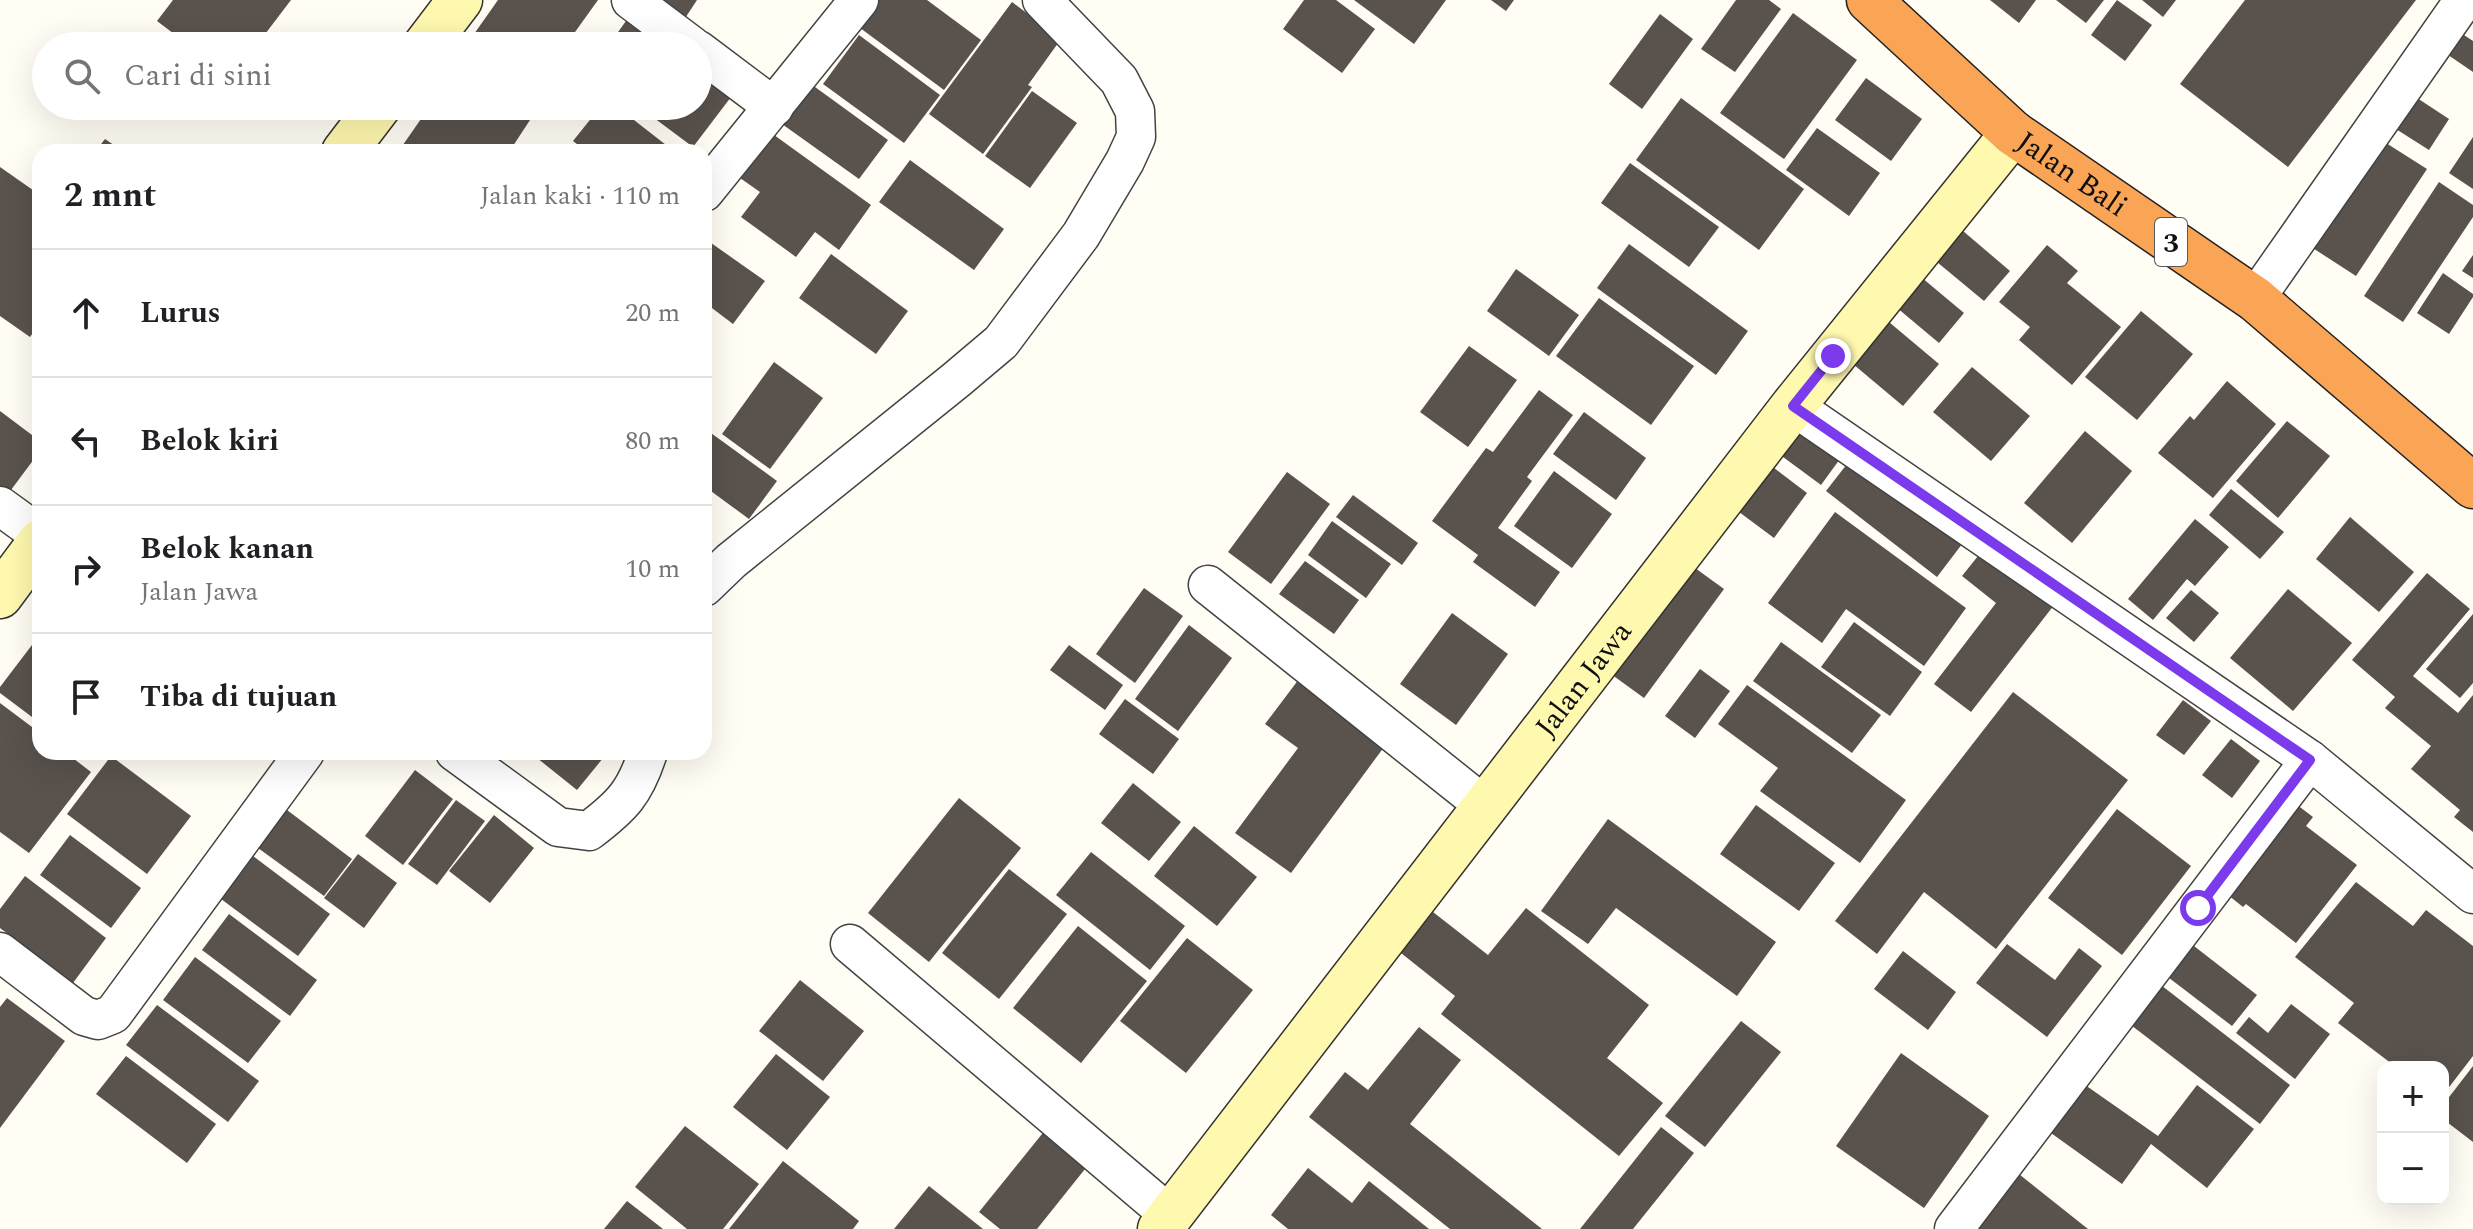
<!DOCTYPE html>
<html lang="id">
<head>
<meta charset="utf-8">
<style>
  :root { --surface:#fff; --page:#f6f6f6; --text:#202124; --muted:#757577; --line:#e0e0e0 }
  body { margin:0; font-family:Spectral,serif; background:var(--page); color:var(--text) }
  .controls { position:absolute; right:24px; bottom:24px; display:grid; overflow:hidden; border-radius:16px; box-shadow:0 8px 32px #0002 }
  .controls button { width:72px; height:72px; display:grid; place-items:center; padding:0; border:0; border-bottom:2px solid var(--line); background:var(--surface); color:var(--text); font:40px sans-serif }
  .stop { position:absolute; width:24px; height:24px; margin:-18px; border:6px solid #7c3aed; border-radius:50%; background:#fff }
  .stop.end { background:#7c3aed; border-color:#fff; box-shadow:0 2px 8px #0008 }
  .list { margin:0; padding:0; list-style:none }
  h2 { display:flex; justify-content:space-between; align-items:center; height:104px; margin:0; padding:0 32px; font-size:34px }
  h2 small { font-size:26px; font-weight:400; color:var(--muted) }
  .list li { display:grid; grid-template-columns:52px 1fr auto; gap:24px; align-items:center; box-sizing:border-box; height:128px; padding:0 32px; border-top:2px solid var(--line) }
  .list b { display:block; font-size:30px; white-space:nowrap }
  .list p { margin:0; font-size:26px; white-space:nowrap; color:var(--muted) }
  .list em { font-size:26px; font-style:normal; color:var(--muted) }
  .icon { flex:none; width:44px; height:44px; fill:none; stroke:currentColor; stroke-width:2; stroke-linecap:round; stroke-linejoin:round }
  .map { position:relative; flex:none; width:2473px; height:1229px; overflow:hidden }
  .search { position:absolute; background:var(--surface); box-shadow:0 8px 32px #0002; left:32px; top:32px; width:680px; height:88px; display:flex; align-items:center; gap:20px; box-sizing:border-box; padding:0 28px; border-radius:44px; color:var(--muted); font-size:30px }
  .panel { position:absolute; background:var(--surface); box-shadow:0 8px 32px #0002; left:32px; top:144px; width:680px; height:616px; border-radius:24px }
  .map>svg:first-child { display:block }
  .building { fill:#5a524c }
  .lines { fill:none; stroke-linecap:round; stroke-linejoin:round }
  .street-casing { stroke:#434343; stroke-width:41 }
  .secondary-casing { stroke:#323232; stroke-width:47 }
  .highway-casing { stroke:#212121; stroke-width:47 }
  .street { stroke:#fff; stroke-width:38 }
  .secondary { stroke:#fff8af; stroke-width:44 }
  .highway { stroke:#faa556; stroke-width:44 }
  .route { stroke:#7c3aed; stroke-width:10 }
  .labels { text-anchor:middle; stroke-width:8; stroke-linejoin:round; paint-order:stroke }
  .shield { fill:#fff; stroke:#585858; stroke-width:2 }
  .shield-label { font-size:28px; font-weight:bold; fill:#101010 }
  .street-label { font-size:30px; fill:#101010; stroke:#fff }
</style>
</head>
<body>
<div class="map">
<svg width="2473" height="1229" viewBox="0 0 2473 1229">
  <rect width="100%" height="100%" fill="#fffdf4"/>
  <g class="building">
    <path d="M173 0H291L256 46H190L157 21Z"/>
    <path d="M598 0 565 46 467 44 498 0Z"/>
    <path d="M635 0H697L678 29Z"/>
    <path d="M869 0H927L981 40 944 90 852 22Z"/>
    <path d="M1304 0H1336L1375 29 1342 73 1283 29Z"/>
    <path d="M1354 0H1446L1414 44Z"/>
    <path d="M1491 0H1514L1506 11Z"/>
    <path d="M1736 0H1769L1781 9 1735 72 1701 49Z"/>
    <path d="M1990 0H2036L2019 23Z"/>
    <path d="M2056 0H2104L2086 23Z"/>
    <path d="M2117 0 2152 25 2125 61 2091 35Z"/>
    <path d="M2142 0H2176L2163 17Z"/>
    <path d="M2245 0H2416L2288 167 2180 84Z"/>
    <path d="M1012 2 1061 39 1028 85 1032 87 983 154 929 114Z"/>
    <path d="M1793 13 1857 60 1784 159 1720 113Z"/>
    <path d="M1660 14 1693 39 1642 109 1609 84Z"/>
    <path d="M626 21 661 46H608Z"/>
    <path d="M2452 27 2473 41V72L2438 48Z"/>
    <path d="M859 35 940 95 904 143 823 84Z"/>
    <path d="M698 73 731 97 693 147 638 106H698Z"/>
    <path d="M1866 78 1922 119 1891 161 1835 120Z"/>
    <path d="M804 79 888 140 859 179 775 119Z"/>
    <path d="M1032 91 1077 123 1030 188 985 156Z"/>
    <path d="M2408 92 2449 119 2429 150 2388 124Z"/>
    <path d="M1681 98 1804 189 1759 250 1636 160Z"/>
    <path d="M430 106H517L532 117 509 152H398Z"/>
    <path d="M601 106H616L675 152H587L573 141Z"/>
    <path d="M763 127 871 205 839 250 815 232 796 257 741 217 760 192 730 171Z"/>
    <path d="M1817 128 1880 173 1849 216 1786 170Z"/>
    <path d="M2375 136 2427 169 2356 276 2305 243Z"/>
    <path d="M2473 137V189L2449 173Z"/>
    <path d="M105 139 124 152H95Z"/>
    <path d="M910 160 1004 229 974 270 879 202Z"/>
    <path d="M1630 163 1719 227 1689 267 1601 203Z"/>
    <path d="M0 167 40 195V323L30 337 0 316Z"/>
    <path d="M2439 182 2473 205V217L2403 322 2364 296Z"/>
    <path d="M1963 231 2010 271 1984 301 1937 262Z"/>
    <path d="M704 238 765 281 733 324 704 302Z"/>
    <path d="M1629 244 1748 331 1716 375 1597 288Z"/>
    <path d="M2047 245 2078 271 2067 283 2121 327 2072 385 2019 340 2030 327 1999 302Z"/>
    <path d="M831 254 908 311 876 354 799 298Z"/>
    <path d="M2473 255V278L2462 271Z"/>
    <path d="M1516 269 1579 315 1549 356 1487 311Z"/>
    <path d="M2443 273 2473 294V297L2449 334 2417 313Z"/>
    <path d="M1921 277 1964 313 1939 343 1896 307Z"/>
    <path d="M1599 298 1694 366 1651 425 1556 356Z"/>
    <path d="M2141 311 2193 354 2137 420 2085 377Z"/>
    <path d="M1883 317 1939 364 1903 406 1847 359Z"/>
    <path d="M1469 346 1517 380 1468 447 1420 412Z"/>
    <path d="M774 362 823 398 770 469 722 434Z"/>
    <path d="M1972 367 2030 416 1991 461 1933 412Z"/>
    <path d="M2227 381 2276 424 2213 498 2158 453 2190 416 2194 420Z"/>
    <path d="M1539 390 1573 415 1527 477 1532 481 1498 528 1560 572 1535 607 1473 562 1478 555 1432 521 1486 448 1493 452Z"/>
    <path d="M1809 404 1856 437 1821 485 1775 451Z"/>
    <path d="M0 411 40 441V451L8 494 0 489Z"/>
    <path d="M1584 412 1646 458 1616 500 1553 454Z"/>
    <path d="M2287 421 2330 456 2278 518 2236 481Z"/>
    <path d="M704 428 777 481 749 519 704 486Z"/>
    <path d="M2085 431 2132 471 2072 543 2024 503Z"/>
    <path d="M1861 446 1972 531 1937 577 1826 491Z"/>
    <path d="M1765 461 1807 493 1774 538 1731 506Z"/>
    <path d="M1554 471 1612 514 1572 568 1514 526Z"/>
    <path d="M1287 472 1330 504 1271 584 1228 552Z"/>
    <path d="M2231 489 2284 532 2260 559 2209 515Z"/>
    <path d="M1353 495 1418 543 1402 565 1336 517Z"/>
    <path d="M1835 512 1966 608 1924 666 1846 609 1822 643 1768 603Z"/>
    <path d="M2350 517 2414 572 2379 612 2316 559Z"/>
    <path d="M2195 519 2229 547 2195 586 2187 579 2153 620 2128 599Z"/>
    <path d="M1332 521 1391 564 1366 598 1308 555Z"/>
    <path d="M1990 541 2061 596 1971 712 1934 684 1996 603 1962 576Z"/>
    <path d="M1684 560 1724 589 1644 698 1604 669Z"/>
    <path d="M1305 561 1359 600 1334 634 1279 594Z"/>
    <path d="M2427 573 2470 609 2413 676 2458 713 2473 695V832L2454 817 2460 810 2411 769 2431 746 2385 708 2395 697 2352 660Z"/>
    <path d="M1144 588 1183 616 1135 683 1096 654Z"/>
    <path d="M2288 589 2352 643 2293 711 2230 658Z"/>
    <path d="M2191 590 2219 613 2194 642 2166 618Z"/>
    <path d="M1452 613 1508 654 1456 725 1400 684Z"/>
    <path d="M2473 614V683L2460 698 2426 669Z"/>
    <path d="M1854 622 1922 672 1890 716 1821 667Z"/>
    <path d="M1189 625 1232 658 1178 731 1135 699Z"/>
    <path d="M35 641 40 644V723L0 693V687Z"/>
    <path d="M1781 642 1881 715 1852 753 1753 681Z"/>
    <path d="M1069 645 1123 685 1105 710 1050 670Z"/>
    <path d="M1700 669 1730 691 1695 738 1665 716Z"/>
    <path d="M1299 679 1387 743 1291 873 1235 833 1298 748 1265 724Z"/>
    <path d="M1747 685 1906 800 1860 863 1760 791 1778 768 1718 724Z"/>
    <path d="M2013 692 2128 780 1996 949 1924 892 1877 954 1835 921Z"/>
    <path d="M1125 699 1179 739 1153 774 1099 734Z"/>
    <path d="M2183 700 2211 721 2184 755 2156 735Z"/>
    <path d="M0 703 40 733V752H65L91 772 29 853 0 832Z"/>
    <path d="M2231 739 2260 761 2232 798 2202 775Z"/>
    <path d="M79 752H96L90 760Z"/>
    <path d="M534 752H608L577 790 532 754Z"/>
    <path d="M111 756 191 816 147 874 67 814Z"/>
    <path d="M415 770 453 799 403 865 365 836Z"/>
    <path d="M1133 783 1181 822 1149 861 1101 823Z"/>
    <path d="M959 798 1021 848 929 962 868 913Z"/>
    <path d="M2288 798 2313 817 2306 826 2357 865 2296 943 2246 904 2243 907 2218 887Z"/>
    <path d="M456 800 485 821 437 885 408 864Z"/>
    <path d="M1756 805 1835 863 1799 911 1720 854Z"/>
    <path d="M2117 809 2191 866 2122 955 2048 898Z"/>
    <path d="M287 810 352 859 324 896 258 848Z"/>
    <path d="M494 815 534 848 490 903 449 871Z"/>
    <path d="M1608 819 1776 942 1737 996 1616 908 1588 944 1541 911Z"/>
    <path d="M1194 826 1257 877 1217 926 1154 876Z"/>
    <path d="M70 835 141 888 111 928 40 875Z"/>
    <path d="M1091 852 1185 926 1150 970 1056 895Z"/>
    <path d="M249 853 330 914 298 956 217 896Z"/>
    <path d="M358 854 397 883 364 928 324 898Z"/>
    <path d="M1009 869 1067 914 999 999 942 953Z"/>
    <path d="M25 876 106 938 73 983 0 928V909Z"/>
    <path d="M2356 882 2413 926 2426 910 2473 946V1056L2443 1095V1067H2396L2338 1023 2354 1003 2295 957Z"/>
    <path d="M1526 908 1649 1005 1607 1058 1663 1103 1619 1156 1441 1014 1455 996 1401 953 1433 912 1488 955Z"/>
    <path d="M229 914 317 980 290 1016 202 950Z"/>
    <path d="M1078 926 1147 981 1081 1063 1013 1008Z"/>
    <path d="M1187 938 1253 990 1186 1073 1120 1021Z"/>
    <path d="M2185 939 2257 995 2232 1026 2160 971Z"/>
    <path d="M2007 944 2055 980 2079 948 2102 966 2047 1037 1976 983Z"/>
    <path d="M1903 951 1956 992 1928 1030 1874 989Z"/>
    <path d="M195 957 281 1021 248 1063 163 1000Z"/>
    <path d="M800 980 864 1031 823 1081 759 1031Z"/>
    <path d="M2157 982 2290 1085 2260 1124 2127 1022Z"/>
    <path d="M7 998 65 1041 0 1128V1007Z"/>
    <path d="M2291 1004 2330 1034 2295 1079 2236 1033 2249 1017 2268 1033Z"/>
    <path d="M157 1005 259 1081 228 1122 126 1045Z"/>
    <path d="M1741 1021 1781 1052 1705 1147 1665 1116Z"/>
    <path d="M1419 1027 1461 1060 1410 1124 1542 1229H1450L1309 1117 1345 1072 1368 1090Z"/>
    <path d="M1901 1053 1989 1116 1924 1208 1836 1146Z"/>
    <path d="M776 1054 830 1097 787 1150 733 1107Z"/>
    <path d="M126 1056 216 1124 187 1163 96 1094Z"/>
    <path d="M2473 1066V1142L2443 1119V1105Z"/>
    <path d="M2078 1080 2158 1136 2197 1085 2254 1129 2207 1188 2151 1144 2122 1184 2044 1128Z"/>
    <path d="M685 1126 759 1184 723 1229H687L635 1187Z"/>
    <path d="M1661 1127 1694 1153 1633 1229H1580Z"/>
    <path d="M1046 1129 1089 1164 1037 1229H1000L979 1212Z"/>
    <path d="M783 1161 859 1221 853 1229H729Z"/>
    <path d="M1308 1168 1352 1203 1369 1181 1429 1229H1288L1271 1215Z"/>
    <path d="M2015 1171 2088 1229H1971Z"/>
    <path d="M929 1186 983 1229H894Z"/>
    <path d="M627 1201 663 1229H604Z"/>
  </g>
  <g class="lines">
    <g class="street-casing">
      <g id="street">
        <path d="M631 0 692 46"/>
        <path d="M698 50 774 107"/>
        <path d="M704 192 859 0"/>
        <path d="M2255 299 2464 0"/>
        <path d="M1793 406 2310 760 2473 894"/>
        <path d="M0 506 40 535"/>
        <path d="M1208 585 1485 806"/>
        <path d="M704 587 731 561 956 380 1001 342 1081 235 1125 161 1136 137 1135 111 1119 80 1042 0"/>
        <path d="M455 752 558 827 589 831C622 806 635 793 648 752"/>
        <path d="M850 944 1171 1216"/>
        <path d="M0 952 84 1016 98 1020 113 1014 305 752"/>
        <path d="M1954 1229 2310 760"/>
      </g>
    </g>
    <g class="secondary-casing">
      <g id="secondary">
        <path d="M425 46 460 0"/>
        <path d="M344 152 379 106"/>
        <path d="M0 596 40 542"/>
        <path id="s1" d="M1160 1229 1793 406 2013 133"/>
      </g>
    </g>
    <g class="highway-casing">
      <g id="highway">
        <path id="s2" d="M1869 0 2013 133 2255 299 2473 486"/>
      </g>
    </g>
    <use href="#street" class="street"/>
    <use href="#secondary" class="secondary"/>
    <use href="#highway" class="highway"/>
  </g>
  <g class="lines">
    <path class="route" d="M1833 356 1793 406 2310 760 2198 908"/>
  </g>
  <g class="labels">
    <rect class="shield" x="2155" y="218" width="32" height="48" rx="6"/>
    <g class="shield-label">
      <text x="2171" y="252">3</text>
    </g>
    <g class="street-label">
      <text dy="10" stroke="none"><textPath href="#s2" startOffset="268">Jalan Bali</textPath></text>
      <text dy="10" stroke="none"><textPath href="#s1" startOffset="694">Jalan Jawa</textPath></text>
    </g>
  </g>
</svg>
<div class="controls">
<button>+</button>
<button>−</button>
</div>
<div class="stop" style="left:2198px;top:908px"></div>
<div class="stop end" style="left:1833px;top:356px"></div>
<div class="search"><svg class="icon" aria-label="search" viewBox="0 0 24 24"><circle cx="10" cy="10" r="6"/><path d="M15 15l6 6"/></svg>Cari di sini</div>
<section class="panel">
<h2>2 mnt<small>Jalan kaki · 110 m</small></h2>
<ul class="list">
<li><svg class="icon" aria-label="ahead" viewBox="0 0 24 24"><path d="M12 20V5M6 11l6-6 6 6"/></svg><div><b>Lurus</b></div><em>20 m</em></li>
<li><svg class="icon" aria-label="left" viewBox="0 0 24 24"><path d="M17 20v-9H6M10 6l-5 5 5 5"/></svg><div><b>Belok kiri</b></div><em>80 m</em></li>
<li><svg class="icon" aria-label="right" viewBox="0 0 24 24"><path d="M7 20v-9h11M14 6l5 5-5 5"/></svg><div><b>Belok kanan</b><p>Jalan Jawa</p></div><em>10 m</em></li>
<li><svg class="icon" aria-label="arrive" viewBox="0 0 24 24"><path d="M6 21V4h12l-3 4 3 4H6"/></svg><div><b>Tiba di tujuan</b></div></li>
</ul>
</section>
</div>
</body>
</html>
